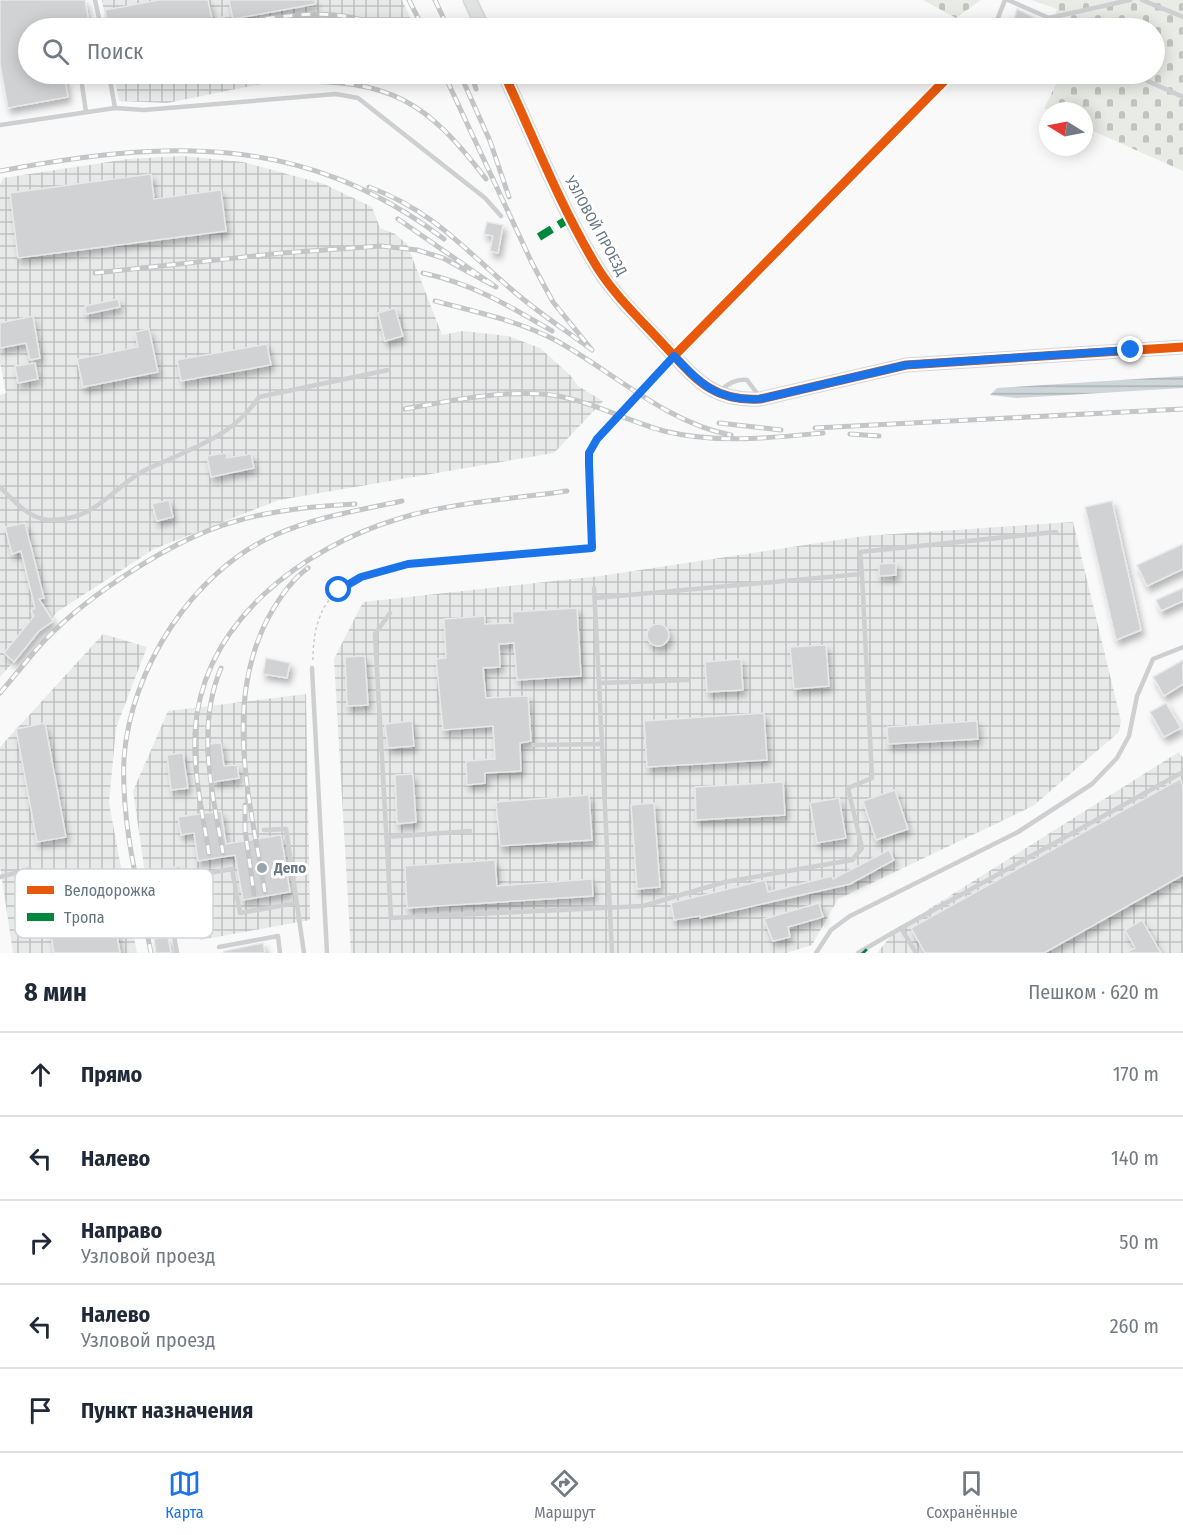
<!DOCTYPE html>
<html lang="ru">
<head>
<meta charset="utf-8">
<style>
  :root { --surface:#fff; --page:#f6f6f7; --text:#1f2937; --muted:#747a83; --line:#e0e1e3; --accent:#1a73e8 }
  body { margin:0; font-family:"Fira Sans Condensed",sans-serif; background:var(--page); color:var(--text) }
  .compass { position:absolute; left:1039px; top:102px; width:54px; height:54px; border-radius:50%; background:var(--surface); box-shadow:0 3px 15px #0003; rotate:280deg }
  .stop { position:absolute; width:18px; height:18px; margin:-14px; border:4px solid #1a73e8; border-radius:50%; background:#fff }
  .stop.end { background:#1a73e8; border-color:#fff; box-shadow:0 2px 6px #0008 }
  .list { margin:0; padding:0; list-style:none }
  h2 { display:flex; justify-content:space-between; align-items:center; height:78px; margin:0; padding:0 24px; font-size:26px }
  h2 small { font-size:20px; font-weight:400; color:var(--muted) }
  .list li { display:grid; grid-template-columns:39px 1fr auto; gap:18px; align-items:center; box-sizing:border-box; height:84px; padding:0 24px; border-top:2px solid var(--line) }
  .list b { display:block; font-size:22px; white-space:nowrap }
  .list p { margin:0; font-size:20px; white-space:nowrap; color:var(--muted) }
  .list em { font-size:20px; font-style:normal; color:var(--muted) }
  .icon { flex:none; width:33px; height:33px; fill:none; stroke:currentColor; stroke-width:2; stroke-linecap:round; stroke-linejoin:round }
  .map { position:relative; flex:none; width:1183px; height:953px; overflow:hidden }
  .search { position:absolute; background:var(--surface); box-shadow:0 3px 15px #0003; left:18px; right:18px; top:18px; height:66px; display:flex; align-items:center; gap:15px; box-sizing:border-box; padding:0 21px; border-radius:33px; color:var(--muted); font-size:22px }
  .sheet { height:498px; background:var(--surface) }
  nav { display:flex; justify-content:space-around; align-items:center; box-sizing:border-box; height:84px; border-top:2px solid var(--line); background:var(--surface); font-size:16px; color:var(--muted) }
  nav a { display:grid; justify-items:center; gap:3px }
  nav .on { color:var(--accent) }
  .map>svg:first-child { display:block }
  .industrial { fill:url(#industrial-grid) }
  .cemetery { fill:url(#cemetery-stones) }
  .water { fill:url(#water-rules) }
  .building { fill:#d0d2d3; stroke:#e8e8e8; stroke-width:1.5; filter:url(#shadow) }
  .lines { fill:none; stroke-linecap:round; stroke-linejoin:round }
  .secondary-casing { stroke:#d5d6d7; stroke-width:15 }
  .path { stroke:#cbcccd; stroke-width:1.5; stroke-dasharray:3 3; stroke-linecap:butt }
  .lane { stroke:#cecfd0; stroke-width:4.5 }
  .street { stroke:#cecfd0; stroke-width:8 }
  .secondary { stroke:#e1e2e2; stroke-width:12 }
  .rail-casing { stroke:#c3c5c6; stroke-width:5 }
  .rail { stroke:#fff; stroke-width:3; stroke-dasharray:9; stroke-linecap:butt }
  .quiet { stroke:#00873e; stroke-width:8; stroke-dasharray:15 8; stroke-linecap:butt }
  .cycleway-casing { stroke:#fff; stroke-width:13 }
  .cycleway { stroke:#e8590c; stroke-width:9 }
  .route { stroke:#1a73e8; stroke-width:8 }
  .poi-dot { fill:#99a4ac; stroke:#fff; stroke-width:2 }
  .labels { text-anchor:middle; stroke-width:6; stroke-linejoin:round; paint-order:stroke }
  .street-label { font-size:15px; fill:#657683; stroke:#fff }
  .poi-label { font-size:15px; font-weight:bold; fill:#657683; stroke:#fff; text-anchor:start }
  .key { fill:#fff; stroke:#d1d6da; stroke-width:1.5 }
  .key-label { font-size:16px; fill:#657683 }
</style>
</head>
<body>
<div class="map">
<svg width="1183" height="953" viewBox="0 0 1183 953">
  <defs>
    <pattern id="industrial-grid" width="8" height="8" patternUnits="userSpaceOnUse" patternTransform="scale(1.5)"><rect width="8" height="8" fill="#e8e9e9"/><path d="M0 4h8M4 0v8" fill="none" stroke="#c0c1c2"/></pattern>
    <pattern id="cemetery-stones" width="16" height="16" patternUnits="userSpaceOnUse" patternTransform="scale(1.5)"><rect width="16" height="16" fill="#e8ebe6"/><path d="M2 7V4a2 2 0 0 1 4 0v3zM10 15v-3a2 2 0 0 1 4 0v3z" fill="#c0c3c0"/></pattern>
    <pattern id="water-rules" width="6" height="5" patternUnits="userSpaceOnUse" patternTransform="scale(1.5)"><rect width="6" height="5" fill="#ced6d9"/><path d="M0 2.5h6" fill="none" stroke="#abb2b5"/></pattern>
    <filter id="shadow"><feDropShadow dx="3" dy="5.5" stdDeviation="3" flood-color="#0004"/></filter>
  </defs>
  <rect width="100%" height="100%" fill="#f9f9f9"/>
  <g class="industrial">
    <path d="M102 0H402L415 28H107Z"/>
    <path d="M114 74H311L167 103 119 101Z"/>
    <path d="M183 156 243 162 324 184 372 207 380 228 395 234 407 244 442 335 463 331 508 336 540 348 570 375 578 386 603 401 554 453 279 500 154 549 57 612 0 677V395L6 393 0 363V185L3 178 128 159Z"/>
    <path d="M1073 522 1121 721 1119 732 1033 806 838 899 812 945 786 953H351L334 659 363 602 600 576 864 536Z"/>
    <path d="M103 634 147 647 116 728 109 803 137 953H13L0 866V747Z"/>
    <path d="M306 694 310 920 200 940 197 927 154 935 133 791 168 711Z"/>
    <path d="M1179 752 1183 758V953H877L897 929Z"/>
  </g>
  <g class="cemetery">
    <path d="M923 0H981L956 18Z"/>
    <path d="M1031 0H1183V171L1084 127V111L1044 109 1061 74H1154V28H1051L1057 9Z"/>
  </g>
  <path class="water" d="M1183 376V388L1017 398 990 395 997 388Z"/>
  <g class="building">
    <path d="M0 0H85L90 28H28V74H64L68 97 8 108 0 64Z"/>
    <path d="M159 0H208L212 19 224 17 226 28H140L139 24 109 28 105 10Z"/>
    <path d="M229 0H315V4L233 19Z"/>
    <path d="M1017 9 1034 17 1031 27 1013 22Z"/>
    <path d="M151 174 154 199 221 190 226 231 18 258 10 193Z"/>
    <path d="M487 222 503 225 498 253 490 251 493 236 484 234Z"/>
    <path d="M118 299 120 307 86 314 85 306Z"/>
    <path d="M395 308 403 336 385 341 378 313Z"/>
    <path d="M33 316 40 358 30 360 26 343 0 348V323Z"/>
    <path d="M149 329 158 372 83 387 77 359 138 347 135 332Z"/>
    <path d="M267 344 271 365 181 381 177 360Z"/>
    <path d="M35 363 38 379 18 383 15 366Z"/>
    <path d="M226 453 227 458 251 454 254 468 211 477 207 456Z"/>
    <path d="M169 500 173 517 157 521 152 504Z"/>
    <path d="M1112 501 1141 630 1116 640 1085 507Z"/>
    <path d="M25 523 44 598 39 599 53 621 39 631 14 662 4 653 34 616 31 611 35 608 21 551 12 554 5 527Z"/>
    <path d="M1183 544V569L1147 586 1137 565Z"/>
    <path d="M896 563V575L879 576V564Z"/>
    <path d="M1183 588V601L1161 611 1156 600Z"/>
    <path d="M577 608 581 676 517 680 514 643 499 644 500 667 483 668 486 698 528 696 531 741 520 743 521 771 485 773V783L467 785 466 761 495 759 493 726 443 730 436 659 446 658 444 619 485 616V624L513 623 512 612Z"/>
    <circle cx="658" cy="635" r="11"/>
    <path d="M826 645 829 686 794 689 790 647Z"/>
    <path d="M365 656 368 705 347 706 345 657Z"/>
    <path d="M266 658 290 663 287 678 263 674Z"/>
    <path d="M741 659 743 690 707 692 705 662Z"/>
    <path d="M1183 660V684L1164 696 1153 677Z"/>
    <path d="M1166 703 1181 728 1164 737 1150 712Z"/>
    <path d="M764 713 767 760 647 767 644 721Z"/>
    <path d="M412 721 414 746 388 748 385 724Z"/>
    <path d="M977 721 978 739 888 744 887 727Z"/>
    <path d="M45 723 66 837 37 842 16 729Z"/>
    <path d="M221 743 224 766 237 765 239 778 213 782 208 744Z"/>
    <path d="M183 753 188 788 171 790 167 755Z"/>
    <path d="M413 774 416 822 397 824 395 775Z"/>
    <path d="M1180 779 1183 785V875L1044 953H925L911 928Z"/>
    <path d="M783 782 785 815 696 820 695 787Z"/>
    <path d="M895 790 908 829 876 840 863 801Z"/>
    <path d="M589 795 592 840 500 846 496 802Z"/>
    <path d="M839 798 846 838 817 843 810 803Z"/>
    <path d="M654 803 660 887 637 889 631 805Z"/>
    <path d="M221 811 226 844 281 835 290 892 243 900 235 855 198 861 194 833 181 835 178 817Z"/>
    <path d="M889 850 894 860 850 884 700 918V916L674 920 671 903 765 880 768 892 832 876 833 879Z"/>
    <path d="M495 860 497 886 592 879 593 896 407 908 405 866Z"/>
    <path d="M180 866 189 909 150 917 144 884 168 880 166 869Z"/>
    <path d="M107 877 120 953H54L43 889Z"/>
    <path d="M819 903 823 917 788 927 790 937 773 941 764 919Z"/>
    <path d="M1142 920 1161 953H1125L1135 948 1125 930Z"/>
    <path d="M168 937 171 953H156L154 939Z"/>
    <path d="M263 943 265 953H224V951Z"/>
  </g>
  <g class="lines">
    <g class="secondary-casing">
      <g id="secondary">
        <path d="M470 0 483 28"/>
        <path d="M504 74C534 138 560 206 597 267 615 296 640 319 663 344 694 377 711 402 760 399L906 365 1183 347"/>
      </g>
    </g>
    <path class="path" d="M313 660C313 634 318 606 340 589 384 554 531 553 592 548L589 464V453L597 439 665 365"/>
    <g class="lane">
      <path d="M95 0 101 28"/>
      <path d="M1008 0 1049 18 1130 0"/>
      <path d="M1142 0 1183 17"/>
      <path d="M1049 18 1053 28"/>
      <path d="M994 28 1005 0"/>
      <path d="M109 74 115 108"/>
      <path d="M1132 74 1183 97"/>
      <path d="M82 85 86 112"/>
      <path d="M0 125 115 108 144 110 336 94 358 98 485 198 501 216"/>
      <path d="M720 393C726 383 737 379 747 380L759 396"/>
      <path d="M0 487C13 500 29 519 49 520 93 520 105 496 137 475 145 469 156 465 166 461 203 444 236 432 259 397L388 370"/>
      <path d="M862 574 860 552 1056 532"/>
      <path d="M594 588 599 683"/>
      <path d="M390 613 375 634 391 918 643 906 725 882 852 860 862 848 848 788 872 778 862 574 595 598"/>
      <path d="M312 668 327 953"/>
      <path d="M533 745 602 744"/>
      <path d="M264 830 286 829 304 953"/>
      <path d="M386 837 470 831"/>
      <path d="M197 875 232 869 240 913 296 903"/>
      <path d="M0 877 30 869"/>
      <path d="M901 928 1183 772"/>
      <path d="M174 936 177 953"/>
      <path d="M219 947 278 936 280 953"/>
      <path d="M612 953 599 683 688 680"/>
      <path d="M816 953 831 930 850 916 1018 832 1092 784 1117 758 1129 736 1137 696 1153 659 1183 647"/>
      <path d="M858 953 901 928 916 953"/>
    </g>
    <path class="street" d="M674 356 951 74"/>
    <use href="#secondary" class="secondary"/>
    <g class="rail-casing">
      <g id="rail">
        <path d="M409 0 423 28"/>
        <path d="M435 0 448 28"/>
        <path d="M230 24C282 17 334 4 383 28"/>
        <path d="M460 74 490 141 509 197"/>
        <path d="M471 74 476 89"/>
        <path d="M291 81C390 80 426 100 486 179"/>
        <path d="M0 171C166 140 302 132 444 239"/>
        <path d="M369 187C433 211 462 247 511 289 536 311 565 330 592 350L553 302 532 263 444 74"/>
        <path d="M95 273 282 253 381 246 417 250 443 258 496 287 398 219"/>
        <path d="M423 273C473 284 508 305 552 331"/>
        <path d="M435 301C476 312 520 321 557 341 613 372 667 423 731 435"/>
        <path d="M405 409C450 401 495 391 542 394 584 397 623 420 664 431 717 444 769 438 823 433"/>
        <path d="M719 423 781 430"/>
        <path d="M815 428 1183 409"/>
        <path d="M850 434 879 436"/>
        <path d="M221 668C196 728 212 791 223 853"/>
        <path d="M0 693C15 676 29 657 44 641 88 595 173 539 233 522 272 510 314 506 355 504"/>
        <path d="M245 805V830L254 894"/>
        <path d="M209 854C203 815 193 773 195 733 201 622 303 547 401 518 454 502 512 499 567 491"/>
        <path d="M265 892C250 801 223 705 268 618 278 600 291 580 308 568"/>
        <path d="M151 953C139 890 121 824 124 759 130 670 192 572 275 535 315 517 360 510 402 501"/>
      </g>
    </g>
    <use href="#rail" class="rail"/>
    <g class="quiet">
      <path d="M539 237 570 218"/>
      <path d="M863 951 865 953"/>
    </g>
    <g class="cycleway-casing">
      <g id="cycleway">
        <path d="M504 74C534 138 560 206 597 267 615 296 640 319 663 344 694 377 711 402 760 399L906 365 1183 347"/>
        <path d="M674 356 951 74"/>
      </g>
    </g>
    <use href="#cycleway" class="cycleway"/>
  </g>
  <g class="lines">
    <path class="route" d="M339 590 361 577 408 564 592 548 589 464V453L597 439 674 356C702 385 717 401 760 399L906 365 1131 350"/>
  </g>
  <circle class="poi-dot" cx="262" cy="868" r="6"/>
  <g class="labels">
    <g class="street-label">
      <text transform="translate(596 226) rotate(61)" y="5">УЗЛОВОЙ ПРОЕЗД</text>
    </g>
    <g class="poi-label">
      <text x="274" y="873">Депо</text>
    </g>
  </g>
  <rect x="15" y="869" width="198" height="69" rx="9" class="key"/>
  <rect x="27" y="886" width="27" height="8" fill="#e8590c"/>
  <rect x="27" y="913" width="27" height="8" fill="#00873e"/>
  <g class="key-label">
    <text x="64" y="896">Велодорожка</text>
    <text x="64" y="923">Тропа</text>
  </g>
</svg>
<svg class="compass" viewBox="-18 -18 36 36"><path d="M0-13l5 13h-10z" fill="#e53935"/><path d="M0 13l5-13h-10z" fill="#747a83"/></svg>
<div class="stop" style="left:339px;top:590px"></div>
<div class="stop end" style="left:1131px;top:350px"></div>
<div class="search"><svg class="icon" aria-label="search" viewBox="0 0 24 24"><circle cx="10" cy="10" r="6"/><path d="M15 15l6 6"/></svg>Поиск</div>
</div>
<section class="sheet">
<h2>8 мин<small>Пешком · 620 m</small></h2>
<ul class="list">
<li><svg class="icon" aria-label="ahead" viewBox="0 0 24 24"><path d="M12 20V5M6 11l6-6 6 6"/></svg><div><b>Прямо</b></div><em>170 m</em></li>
<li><svg class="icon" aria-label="left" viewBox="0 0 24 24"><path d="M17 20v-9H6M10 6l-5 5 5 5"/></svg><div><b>Налево</b></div><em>140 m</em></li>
<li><svg class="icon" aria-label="right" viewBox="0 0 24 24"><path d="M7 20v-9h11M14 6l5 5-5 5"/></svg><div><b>Направо</b><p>Узловой проезд</p></div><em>50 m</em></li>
<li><svg class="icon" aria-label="left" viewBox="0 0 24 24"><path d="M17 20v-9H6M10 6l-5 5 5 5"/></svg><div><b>Налево</b><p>Узловой проезд</p></div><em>260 m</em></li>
<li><svg class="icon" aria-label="arrive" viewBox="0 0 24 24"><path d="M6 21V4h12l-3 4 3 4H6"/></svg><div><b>Пункт назначения</b></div></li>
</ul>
</section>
<nav>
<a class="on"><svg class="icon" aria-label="map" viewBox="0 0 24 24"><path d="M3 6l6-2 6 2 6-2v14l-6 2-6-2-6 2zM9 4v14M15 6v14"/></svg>Карта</a>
<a><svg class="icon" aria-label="directions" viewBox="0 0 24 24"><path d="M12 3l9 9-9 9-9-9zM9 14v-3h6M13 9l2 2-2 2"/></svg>Маршрут</a>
<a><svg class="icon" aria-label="saved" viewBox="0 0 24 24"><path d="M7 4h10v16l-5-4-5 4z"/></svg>Сохранённые</a>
</nav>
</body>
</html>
